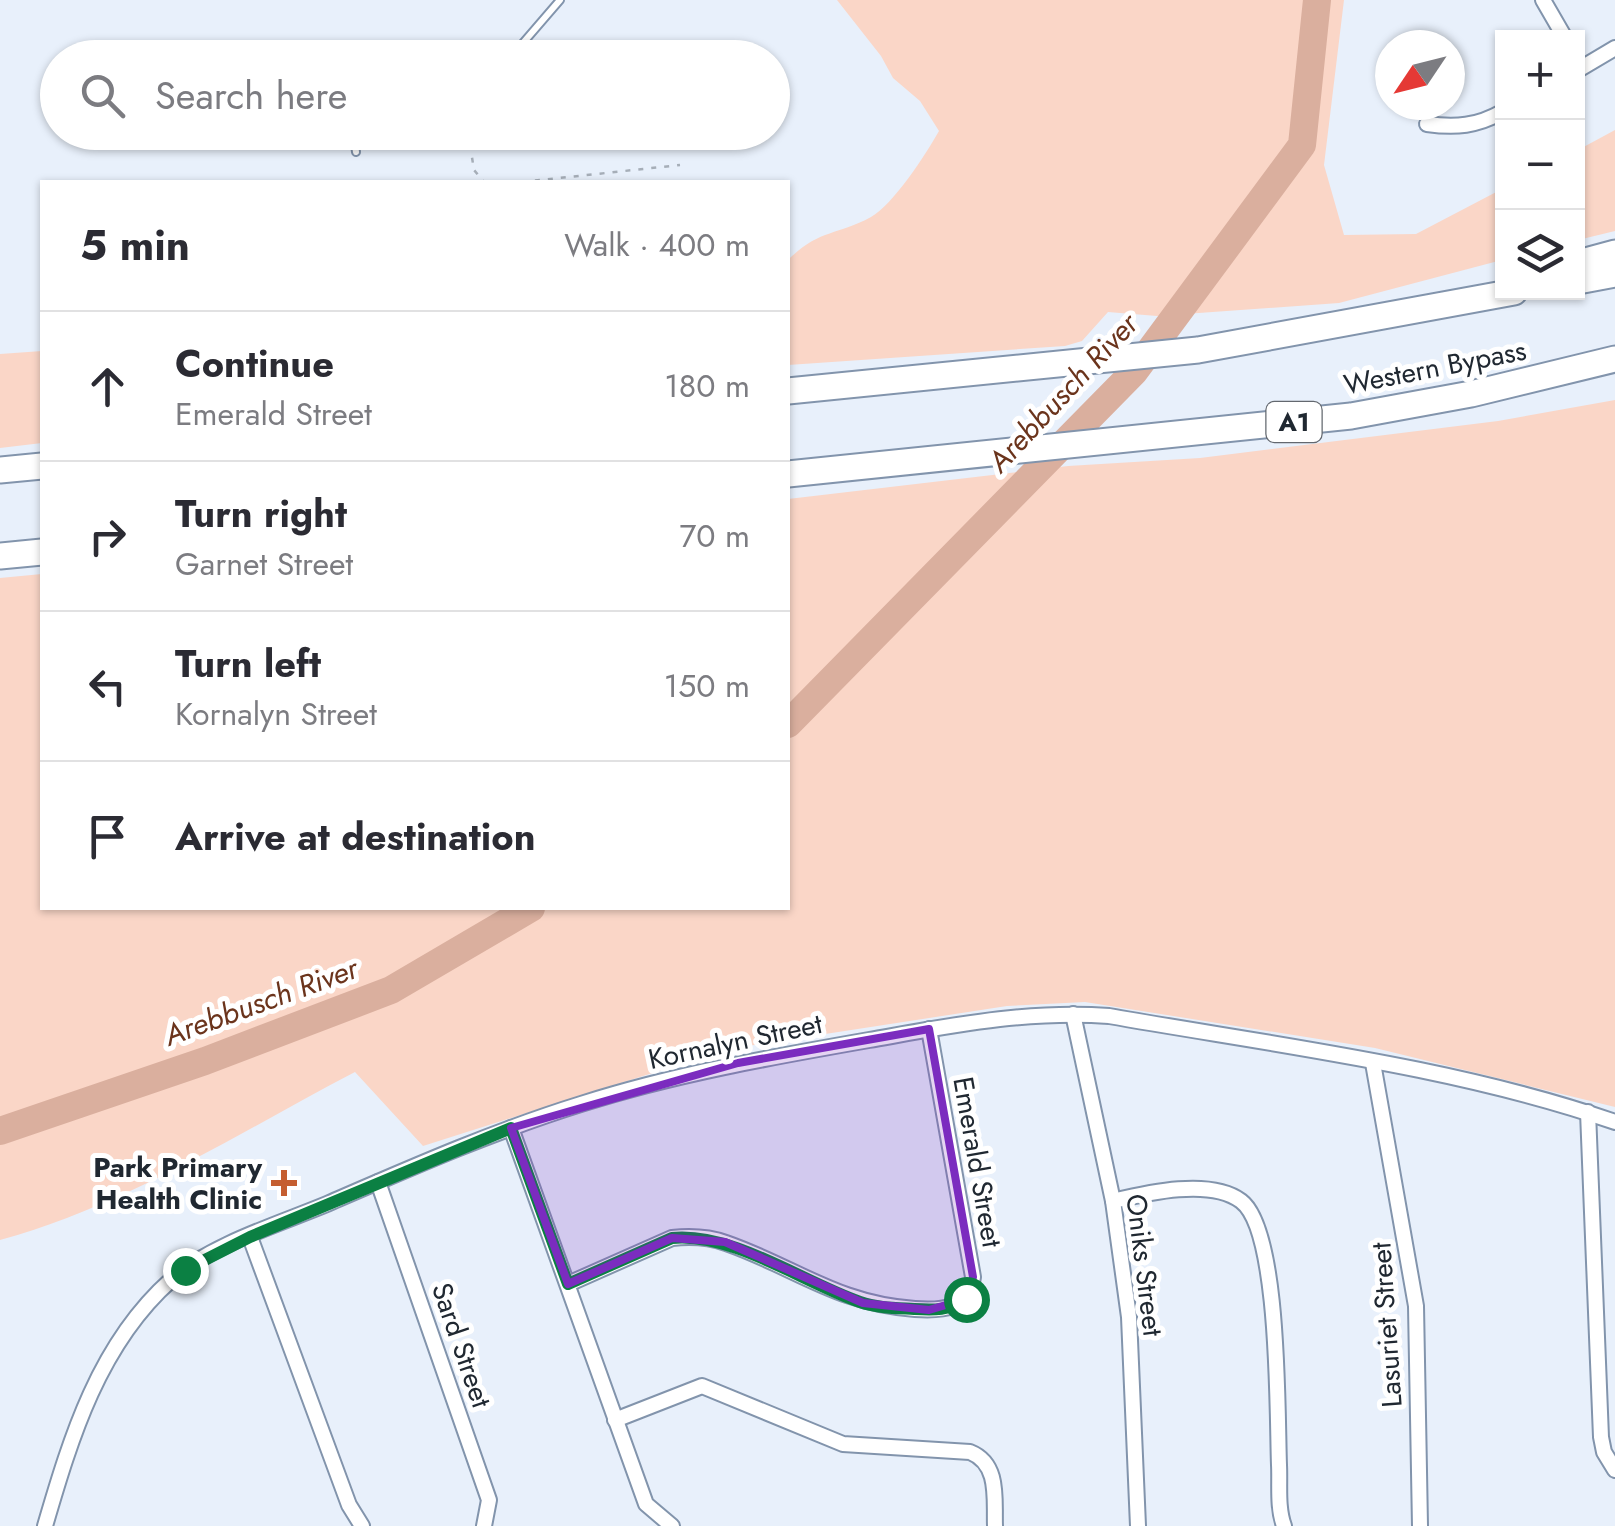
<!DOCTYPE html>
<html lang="en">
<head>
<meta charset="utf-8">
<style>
  :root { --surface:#fff; --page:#f2f2f3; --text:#2b2b33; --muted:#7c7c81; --line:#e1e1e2 }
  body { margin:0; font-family:Jost,sans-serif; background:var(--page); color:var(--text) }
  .controls { position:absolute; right:30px; top:30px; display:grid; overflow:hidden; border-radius:0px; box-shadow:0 2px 8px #0004 }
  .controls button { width:90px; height:90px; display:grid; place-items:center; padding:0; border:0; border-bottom:2px solid var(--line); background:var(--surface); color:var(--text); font:50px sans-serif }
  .compass { position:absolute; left:1375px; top:30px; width:90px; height:90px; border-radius:50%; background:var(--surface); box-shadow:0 2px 8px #0004; rotate:235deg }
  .stop { position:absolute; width:30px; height:30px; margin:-22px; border:8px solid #0b8043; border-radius:50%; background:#fff }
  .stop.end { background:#0b8043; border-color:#fff; box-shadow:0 2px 10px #0008 }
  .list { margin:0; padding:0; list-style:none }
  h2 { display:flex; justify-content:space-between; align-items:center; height:130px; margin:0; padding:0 40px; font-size:42px }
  h2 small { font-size:32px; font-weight:400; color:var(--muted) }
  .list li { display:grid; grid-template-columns:65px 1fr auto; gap:30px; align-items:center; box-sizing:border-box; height:150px; padding:0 40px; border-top:2px solid var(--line) }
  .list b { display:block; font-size:38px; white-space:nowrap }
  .list p { margin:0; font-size:32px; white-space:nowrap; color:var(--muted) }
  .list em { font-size:32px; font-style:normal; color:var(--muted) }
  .icon { flex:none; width:55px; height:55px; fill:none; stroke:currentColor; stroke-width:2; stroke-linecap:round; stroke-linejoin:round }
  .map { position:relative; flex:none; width:1615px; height:1526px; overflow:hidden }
  .search { position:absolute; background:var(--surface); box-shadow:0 2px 8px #0004; left:40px; top:40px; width:750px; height:110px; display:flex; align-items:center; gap:25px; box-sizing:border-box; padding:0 35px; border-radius:55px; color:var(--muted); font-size:38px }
  .panel { position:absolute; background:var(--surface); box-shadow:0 2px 8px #0004; left:40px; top:180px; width:750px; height:730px; border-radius:0px }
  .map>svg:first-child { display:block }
  .green { fill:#fad6c7 }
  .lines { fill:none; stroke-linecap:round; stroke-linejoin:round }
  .river { stroke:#daaf9e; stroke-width:28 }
  .lane-casing { stroke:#8294ac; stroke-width:10 }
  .street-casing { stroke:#8294ac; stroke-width:18 }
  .highway-casing { stroke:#8294ac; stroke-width:29 }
  .path { stroke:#a6aeb8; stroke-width:2.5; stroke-dasharray:5 8; stroke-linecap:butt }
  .lane { stroke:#fff; stroke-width:6 }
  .street { stroke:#fff; stroke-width:14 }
  .highway { stroke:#fff; stroke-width:25 }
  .route { stroke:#0b8043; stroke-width:12 }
  .marked { fill:#7b2cbf; fill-opacity:0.2; stroke:#7b2cbf; stroke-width:8; stroke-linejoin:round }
  .poi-dot { fill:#c55e30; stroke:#fff; stroke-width:4 }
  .labels { text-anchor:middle; stroke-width:10; stroke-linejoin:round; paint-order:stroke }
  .shield { fill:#fff; stroke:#63686f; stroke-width:2.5 }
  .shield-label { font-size:25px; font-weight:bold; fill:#202831 }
  .street-label { font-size:28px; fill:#202831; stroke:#fff }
  .poi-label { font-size:28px; font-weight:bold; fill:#202831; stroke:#fff; text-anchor:end }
  .water-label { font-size:30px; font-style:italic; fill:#6b341c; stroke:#fff }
</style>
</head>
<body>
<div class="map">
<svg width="1615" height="1526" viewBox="0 0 1615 1526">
  <rect width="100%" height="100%" fill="#e8f0fb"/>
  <g class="green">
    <path d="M837 0H1344L1324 165 1344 235 1416 234 1502 189V260L1339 303 1157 316 1108 312 1082 341 1065 346 788 365V260C819 229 836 236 871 217 893 205 926 154 939 131L920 101 893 78 881 56Z"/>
    <path d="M1615 130V231L1578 240V150Z"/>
    <path d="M42 351V443L0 448V354Z"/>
    <path d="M1615 400V1107L1375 1048 1085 1002 1007 1006 728 1049 423 1146 355 1072C240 1132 126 1206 0 1240V578L42 574V908H788V499L1068 466 1200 458 1498 421Z"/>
  </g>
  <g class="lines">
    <g class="river">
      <path d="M788 724 1134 372 1302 145 1317 0"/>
      <path d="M0 1131 205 1061 391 990 531 908"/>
    </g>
    <g class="lane-casing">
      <g id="lane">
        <path d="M510 58 560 0"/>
        <path d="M353 132 356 152"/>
        <path d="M514 132V135"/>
      </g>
    </g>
    <g class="street-casing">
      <g id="street">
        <path d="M1543 0 1565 38"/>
        <path d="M1578 70 1615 48"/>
        <path d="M1427 124C1456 128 1477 126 1502 112"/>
        <path d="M1073 1014 1113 1201 1129 1317 1138 1526"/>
        <path d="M1373 1063 1416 1306 1420 1526"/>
        <path d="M1588 1112 1601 1437 1604 1452 1615 1470"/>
        <path d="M511 1128 646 1504 672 1526"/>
        <path d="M378 1182 489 1500 484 1526"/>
        <path d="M1113 1201C1147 1193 1210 1178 1241 1201 1280 1230 1277 1414 1279 1465 1280 1484 1277 1507 1284 1526"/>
        <path d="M250 1237 349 1505 362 1526"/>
        <path d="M568 1284 672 1238C690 1236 709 1237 726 1243 795 1267 837 1304 915 1309 943 1311 969 1309 973 1277L929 1029"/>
        <path d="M615 1420 702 1386 843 1444 970 1452C1000 1464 994 1499 995 1526"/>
        <path d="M45 1526C71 1437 99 1344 171 1280 210 1245 279 1224 327 1204 410 1168 494 1131 581 1104 675 1074 772 1057 869 1040 949 1026 1027 1010 1109 1016 1274 1045 1457 1067 1615 1122"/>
      </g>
    </g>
    <g class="highway-casing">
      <g id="highway">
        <path d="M1578 263 1615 253"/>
        <path d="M1578 281 1615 274"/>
        <path d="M788 391 1198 350 1514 292"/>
        <path d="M0 470 42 466"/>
        <path d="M788 474 1351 416 1471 394 1615 359"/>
        <path d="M0 556 42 552"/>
      </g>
    </g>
    <g class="path">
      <path d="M468 132 474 170 484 182"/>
      <path d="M522 182 680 165"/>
    </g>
    <use href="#lane" class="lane"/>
    <use href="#street" class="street"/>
    <use href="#highway" class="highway"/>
  </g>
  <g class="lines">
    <path class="route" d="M185 1270 250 1237 511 1128 568 1284 672 1238C733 1232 802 1282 860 1302 877 1308 896 1308 914 1309 933 1310 950 1311 966 1299"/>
  </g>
  <path class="marked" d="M929 1029 973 1277 966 1299 929 1310 863 1303 725 1242 672 1238 568 1284 511 1128 738 1063Z"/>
  <path class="poi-dot" d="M279 1168h10v10h10v10h-10v10h-10v-10h-10v-10h10z"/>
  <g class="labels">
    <rect class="shield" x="1266.5" y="402" width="55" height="40" rx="8"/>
    <g class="shield-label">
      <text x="1294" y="431">A1</text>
    </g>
    <g class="street-label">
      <text transform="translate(1435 367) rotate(-11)" y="10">Western Bypass</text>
      <text transform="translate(735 1041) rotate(-12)" y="10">Kornalyn Street</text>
      <text transform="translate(978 1162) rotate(80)" y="10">Emerald Street</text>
      <text transform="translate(1145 1265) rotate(83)" y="10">Oniks Street</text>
      <text transform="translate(1386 1325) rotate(-94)" y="10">Lasuriet Street</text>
      <text transform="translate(462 1345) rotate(71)" y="10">Sard Street</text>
    </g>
    <g class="poi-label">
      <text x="262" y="1177">Park Primary<tspan x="262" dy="32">Health Clinic</tspan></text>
    </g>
    <g class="water-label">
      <text transform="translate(1063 393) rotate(-47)" y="10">Arebbusch River</text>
      <text transform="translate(261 1002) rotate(-20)" y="10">Arebbusch River</text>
    </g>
  </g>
</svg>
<div class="controls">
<button>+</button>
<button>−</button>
<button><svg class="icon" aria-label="layers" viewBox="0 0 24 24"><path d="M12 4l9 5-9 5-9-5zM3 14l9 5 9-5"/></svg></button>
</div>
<svg class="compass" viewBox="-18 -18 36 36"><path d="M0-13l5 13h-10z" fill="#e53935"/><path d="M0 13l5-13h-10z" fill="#7c7c81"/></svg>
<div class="stop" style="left:966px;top:1299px"></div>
<div class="stop end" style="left:185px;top:1270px"></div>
<div class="search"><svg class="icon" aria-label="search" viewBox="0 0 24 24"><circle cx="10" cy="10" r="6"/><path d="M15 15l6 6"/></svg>Search here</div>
<section class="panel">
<h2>5 min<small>Walk · 400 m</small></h2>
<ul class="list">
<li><svg class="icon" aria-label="ahead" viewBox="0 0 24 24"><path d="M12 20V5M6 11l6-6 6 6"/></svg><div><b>Continue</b><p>Emerald Street</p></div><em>180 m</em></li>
<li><svg class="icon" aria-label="right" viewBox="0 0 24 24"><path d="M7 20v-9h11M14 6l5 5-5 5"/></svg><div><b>Turn right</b><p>Garnet Street</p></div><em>70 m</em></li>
<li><svg class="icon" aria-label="left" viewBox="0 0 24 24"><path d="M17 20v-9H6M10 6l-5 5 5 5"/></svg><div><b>Turn left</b><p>Kornalyn Street</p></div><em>150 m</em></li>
<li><svg class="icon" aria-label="arrive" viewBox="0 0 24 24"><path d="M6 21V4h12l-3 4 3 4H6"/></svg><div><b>Arrive at destination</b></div></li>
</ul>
</section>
</div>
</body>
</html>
